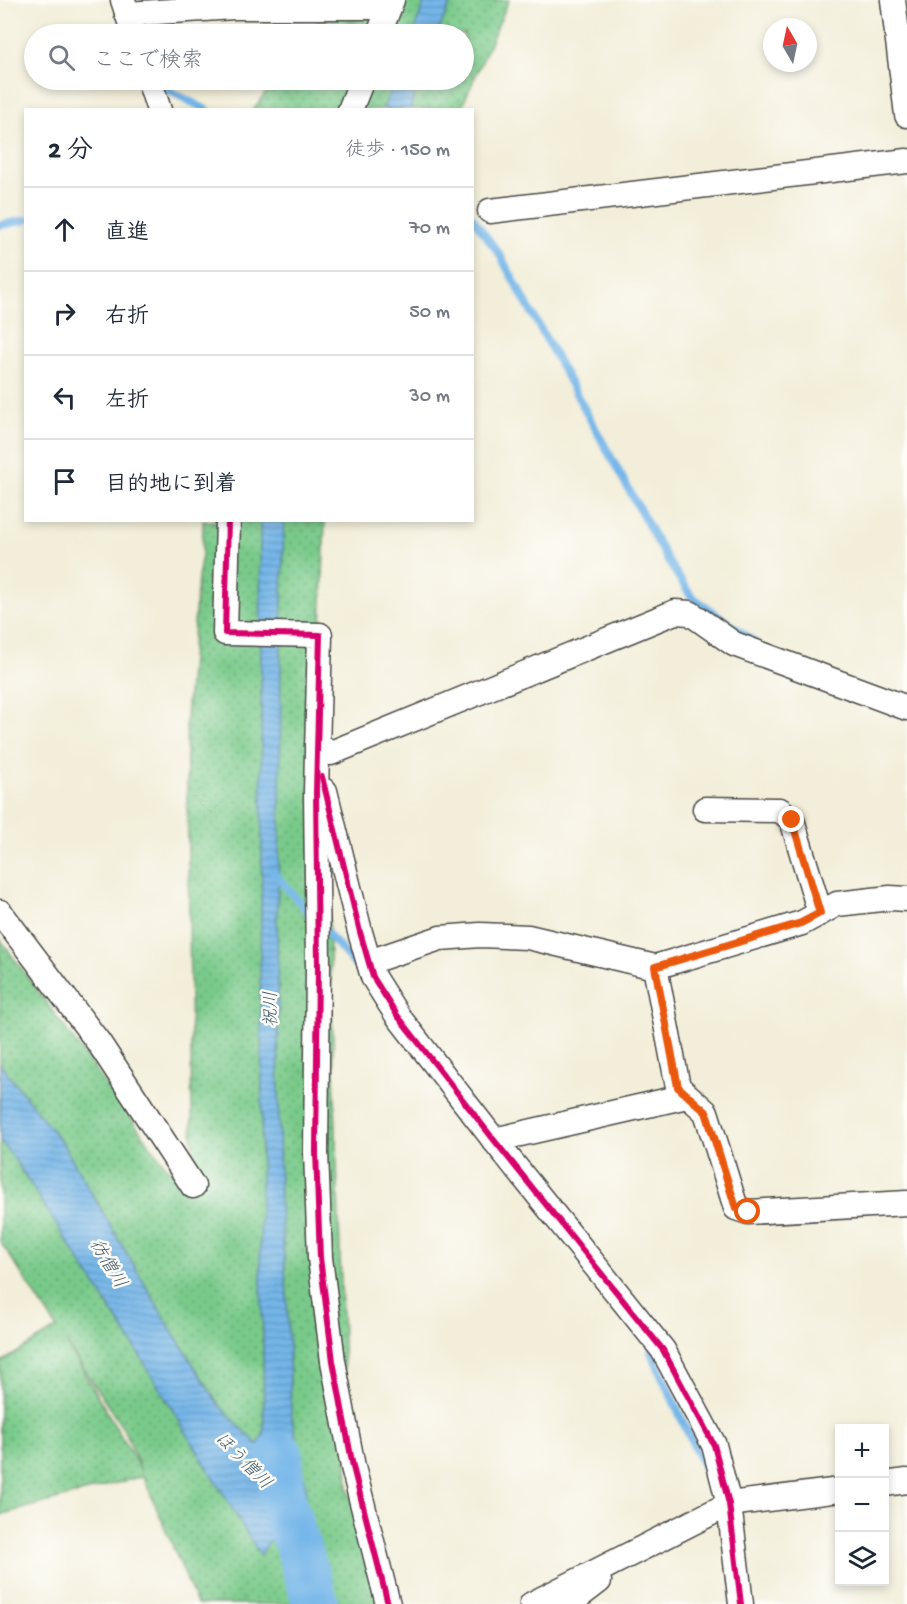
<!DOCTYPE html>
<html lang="ja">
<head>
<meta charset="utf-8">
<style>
  :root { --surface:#fff; --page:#f6f6f7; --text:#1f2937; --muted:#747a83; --line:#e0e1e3 }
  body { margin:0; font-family:"Gochi Hand","Klee One",sans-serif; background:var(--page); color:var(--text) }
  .controls { position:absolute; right:18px; bottom:18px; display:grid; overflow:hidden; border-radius:0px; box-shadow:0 3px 9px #0003 }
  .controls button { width:54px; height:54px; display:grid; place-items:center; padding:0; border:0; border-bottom:2px solid var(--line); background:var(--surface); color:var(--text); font:30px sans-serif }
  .compass { position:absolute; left:763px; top:18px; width:54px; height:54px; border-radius:50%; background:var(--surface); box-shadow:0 3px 9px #0003; rotate:351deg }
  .stop { position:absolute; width:18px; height:18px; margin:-14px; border:4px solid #ea580c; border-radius:50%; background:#fff }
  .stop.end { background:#ea580c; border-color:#fff; box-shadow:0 2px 6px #0008 }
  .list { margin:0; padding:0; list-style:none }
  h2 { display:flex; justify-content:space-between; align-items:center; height:78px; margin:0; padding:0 24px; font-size:26px }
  h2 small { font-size:20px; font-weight:400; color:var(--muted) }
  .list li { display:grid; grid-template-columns:39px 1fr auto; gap:18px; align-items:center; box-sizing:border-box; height:84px; padding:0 24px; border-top:2px solid var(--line) }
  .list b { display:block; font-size:22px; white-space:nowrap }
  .list em { font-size:20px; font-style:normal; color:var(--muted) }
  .icon { flex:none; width:33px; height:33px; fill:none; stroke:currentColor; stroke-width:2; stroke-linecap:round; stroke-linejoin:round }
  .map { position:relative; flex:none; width:907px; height:1604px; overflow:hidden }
  .search { position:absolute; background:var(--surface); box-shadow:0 3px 9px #0003; left:24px; top:24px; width:450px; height:66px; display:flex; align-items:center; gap:15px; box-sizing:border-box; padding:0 21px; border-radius:33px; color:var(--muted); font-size:22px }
  .panel { position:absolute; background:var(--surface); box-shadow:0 3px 9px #0003; left:24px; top:108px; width:450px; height:414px; border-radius:0px }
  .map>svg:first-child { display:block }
  .grass { fill:url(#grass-dots); stroke:#527a5a; stroke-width:1.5; fill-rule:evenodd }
  .forest { fill:url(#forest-firs); stroke:#466c50; stroke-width:1.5 }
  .water { fill:url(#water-rules); stroke:#50708a; stroke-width:1.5 }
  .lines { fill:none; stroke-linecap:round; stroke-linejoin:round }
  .stream { stroke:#74b6e9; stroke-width:8 }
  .river { stroke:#74b6e9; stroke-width:46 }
  .minor-casing { stroke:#494845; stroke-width:27 }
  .minor { stroke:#fff; stroke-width:24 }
  .cycleway-casing { stroke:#fdfcf7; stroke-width:10 }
  .cycleway { stroke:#d6006c; stroke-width:6 }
  .route { stroke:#ea580c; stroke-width:8 }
  .labels { text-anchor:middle; stroke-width:5; stroke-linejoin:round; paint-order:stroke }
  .water-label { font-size:18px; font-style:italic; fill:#455c6e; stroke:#fdfcf7 }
</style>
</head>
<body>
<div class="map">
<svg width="907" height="1604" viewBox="0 0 907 1604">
  <defs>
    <pattern id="grass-dots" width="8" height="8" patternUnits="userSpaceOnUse" patternTransform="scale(1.5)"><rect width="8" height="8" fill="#79ca8a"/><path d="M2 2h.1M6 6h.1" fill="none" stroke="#63a471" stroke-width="1.8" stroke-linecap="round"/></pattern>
    <pattern id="forest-firs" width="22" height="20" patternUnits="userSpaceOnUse" patternTransform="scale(1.5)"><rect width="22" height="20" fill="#62ae76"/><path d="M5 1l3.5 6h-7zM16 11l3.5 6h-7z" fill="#518e61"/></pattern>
    <pattern id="water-rules" width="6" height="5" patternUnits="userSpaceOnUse" patternTransform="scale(1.5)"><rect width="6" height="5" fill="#74b6e9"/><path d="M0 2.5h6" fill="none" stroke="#5f94bd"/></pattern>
  </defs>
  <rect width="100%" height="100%" fill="#fdfcf7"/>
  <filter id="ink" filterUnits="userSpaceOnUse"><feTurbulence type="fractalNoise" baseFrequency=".0167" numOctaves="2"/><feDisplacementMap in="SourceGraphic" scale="12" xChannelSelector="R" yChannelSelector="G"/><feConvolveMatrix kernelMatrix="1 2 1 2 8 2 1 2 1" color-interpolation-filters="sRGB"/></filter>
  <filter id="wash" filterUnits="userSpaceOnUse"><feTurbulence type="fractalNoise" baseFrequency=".008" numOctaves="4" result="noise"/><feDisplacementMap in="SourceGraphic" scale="24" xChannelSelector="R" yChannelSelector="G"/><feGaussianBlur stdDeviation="1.35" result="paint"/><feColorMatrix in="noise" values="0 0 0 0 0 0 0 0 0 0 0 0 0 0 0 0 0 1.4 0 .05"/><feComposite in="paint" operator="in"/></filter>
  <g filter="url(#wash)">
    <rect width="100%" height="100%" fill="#f2eed9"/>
    <g class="grass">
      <path d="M334 0H509L461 109 253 110 275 80H464V34H308Z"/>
      <path d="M203 521H325L320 658 348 1488 384 1604H197L143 1476 0 1515V1363L57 1328 0 1241V939L167 1168 193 1185 186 717 198 578 202 554ZM66 1342 124 1430 141 1470Z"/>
    </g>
    <path class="forest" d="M361 0H392L379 34H341Z"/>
    <g class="water">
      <path d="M425 0H452L437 34H413Z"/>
      <path d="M395 80H420L410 109H383Z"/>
      <path d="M260 521H284L281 639 280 829 277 912 280 1206 287 1293 291 1413 307 1493 260 1555 131 1341 17 1163 0 1140V1064L63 1144 171 1329 219 1405 258 1445 264 1433 263 1338 260 1253 262 1088 260 965 262 866Z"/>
    </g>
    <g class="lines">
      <g class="stream">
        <path d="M158 85 207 110"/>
        <path d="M472 217 500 255 668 561 691 596 753 641"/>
        <path d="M0 225 26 220"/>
        <path d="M273 872 311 915"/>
        <path d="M323 928 362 973"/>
        <path d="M651 1352 715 1492"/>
      </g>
      <path class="river" d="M280 1454 282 1497 316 1604"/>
    </g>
  </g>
  <g filter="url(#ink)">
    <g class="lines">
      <g class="minor-casing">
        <g id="minor">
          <path d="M123 0 134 34"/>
          <path d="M893 0 907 115"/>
          <path d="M127 14 234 7H389"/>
          <path d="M379 34 392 0"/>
          <path d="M149 80 159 110"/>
          <path d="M350 110 362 80"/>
          <path d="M490 211 907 161"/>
          <path d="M228 520 225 633 320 635 316 792 318 966 316 1152 320 1258 333 1361 353 1467 388 1604"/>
          <path d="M317 745 331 753 675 612 690 613 734 644 907 708"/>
          <path d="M325 791 360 932 373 977 397 1015 494 1140 663 1350 714 1445 729 1504 741 1604"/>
          <path d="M705 809 780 810 792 820 820 913"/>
          <path d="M0 912 99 1043 193 1186"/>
          <path d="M369 962 440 938 480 935 528 937 655 967 802 923 837 904 890 898 907 899"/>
          <path d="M655 967 678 1087 706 1112 736 1208 748 1212 907 1203"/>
          <path d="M494 1140 687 1096"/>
          <path d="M884 1484 907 1481"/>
          <path d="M532 1604 729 1504 840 1490"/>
          <path d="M569 1604 599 1581"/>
        </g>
      </g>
      <use href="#minor" class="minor"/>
      <g class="cycleway-casing">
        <g id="cycleway">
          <path d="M228 520 225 633 320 635 316 792 318 966 316 1152 320 1258 333 1361 353 1467 388 1604"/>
          <path d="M322 777 360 932 373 977 397 1015 494 1140 663 1350 714 1445 729 1504 741 1604"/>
        </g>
      </g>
      <use href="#cycleway" class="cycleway"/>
    </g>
  </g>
  <g class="lines" filter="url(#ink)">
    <path class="route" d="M748 1212 736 1208 706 1112 678 1087 655 967 801 923 820 913 792 820"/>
  </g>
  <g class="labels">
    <g class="water-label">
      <text transform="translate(270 1009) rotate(-91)" y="6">祝川</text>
      <text transform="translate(109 1263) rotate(59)" y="6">彷僧川</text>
      <text transform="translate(244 1460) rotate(45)" y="6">ほう僧川</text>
    </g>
  </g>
</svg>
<div class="controls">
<button>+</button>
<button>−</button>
<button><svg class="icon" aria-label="layers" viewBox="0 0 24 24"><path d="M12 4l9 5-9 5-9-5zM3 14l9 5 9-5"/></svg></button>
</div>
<svg class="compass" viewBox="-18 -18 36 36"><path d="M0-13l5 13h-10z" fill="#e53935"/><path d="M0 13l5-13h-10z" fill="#747a83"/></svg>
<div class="stop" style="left:748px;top:1212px"></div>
<div class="stop end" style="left:792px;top:820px"></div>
<div class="search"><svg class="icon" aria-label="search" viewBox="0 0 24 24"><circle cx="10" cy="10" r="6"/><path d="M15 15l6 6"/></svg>ここで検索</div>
<section class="panel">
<h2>2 分<small>徒歩 · 150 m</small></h2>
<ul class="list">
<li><svg class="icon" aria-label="ahead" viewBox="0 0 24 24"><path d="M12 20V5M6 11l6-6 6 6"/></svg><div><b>直進</b></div><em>70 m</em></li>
<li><svg class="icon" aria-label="right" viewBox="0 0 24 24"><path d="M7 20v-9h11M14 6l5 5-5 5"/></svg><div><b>右折</b></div><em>50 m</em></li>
<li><svg class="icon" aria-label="left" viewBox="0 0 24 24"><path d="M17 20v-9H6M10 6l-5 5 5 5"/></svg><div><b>左折</b></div><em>30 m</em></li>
<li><svg class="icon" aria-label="arrive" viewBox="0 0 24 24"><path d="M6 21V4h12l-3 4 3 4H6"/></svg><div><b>目的地に到着</b></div></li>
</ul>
</section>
</div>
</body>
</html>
